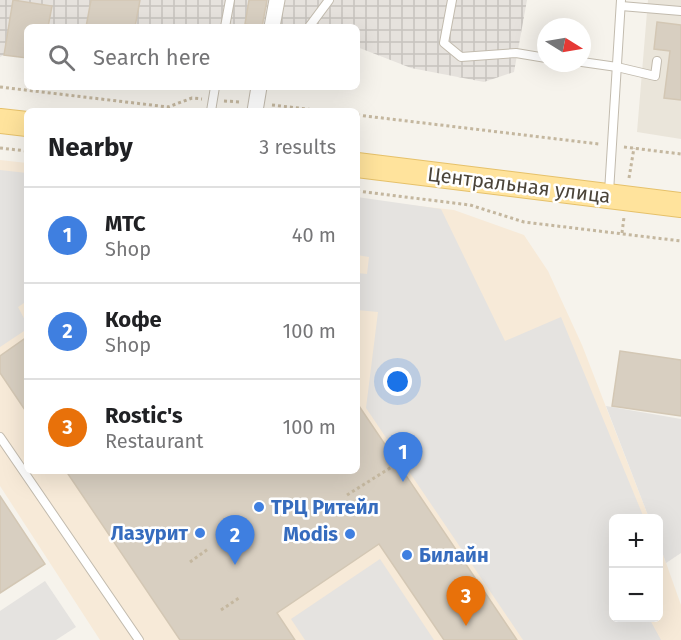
<!DOCTYPE html>
<html lang="en">
<head>
<meta charset="utf-8">
<style>
  :root { --surface:#fff; --page:#f2f2f2; --text:#202124; --muted:#757577; --line:#e0e0e0; --accent:#0f766e }
  body { margin:0; font-family:"Fira Sans",sans-serif; background:var(--page); color:var(--text) }
  .controls { position:absolute; right:18px; bottom:18px; display:grid; overflow:hidden; border-radius:9px; box-shadow:0 6px 24px #0002 }
  .controls button { width:54px; height:54px; display:grid; place-items:center; padding:0; border:0; border-bottom:2px solid var(--line); background:var(--surface); color:var(--text); font:30px sans-serif }
  .compass { position:absolute; left:537px; top:18px; width:54px; height:54px; border-radius:50%; background:var(--surface); box-shadow:0 6px 24px #0002; rotate:101deg }
  .you { position:absolute; left:398px; top:382px; width:21px; height:21px; margin:-15px; border:4px solid #fff; border-radius:50%; background:#1a73e8; box-shadow:0 0 0 9px #1a73e833 }
  .badge { display:grid; place-items:center; width:39px; height:39px; border-radius:50%; background:var(--accent); color:#fff; font-size:20px; font-weight:700 }
  .pin { position:absolute; translate:-50% -50px; filter:drop-shadow(0 2px 3px #0008) }
  .pin::after { content:''; position:absolute; top:32px; width:21px; height:18px; background:inherit; clip-path:polygon(0 0,100% 0,50% 100%) }
  .list { margin:0; padding:0; list-style:none }
  h2 { display:flex; justify-content:space-between; align-items:center; height:78px; margin:0; padding:0 24px; font-size:26px }
  h2 small { font-size:20px; font-weight:400; color:var(--muted) }
  .list li { display:grid; grid-template-columns:39px 1fr auto; gap:18px; align-items:center; box-sizing:border-box; height:96px; padding:0 24px; border-top:2px solid var(--line) }
  .list b { display:block; font-size:22px; white-space:nowrap }
  .list p { margin:0; font-size:20px; white-space:nowrap; color:var(--muted) }
  .list em { font-size:20px; font-style:normal; color:var(--muted) }
  .icon { flex:none; width:33px; height:33px; fill:none; stroke:currentColor; stroke-width:2; stroke-linecap:round; stroke-linejoin:round }
  .map { position:relative; flex:none; width:681px; height:640px; overflow:hidden }
  .search { position:absolute; background:var(--surface); box-shadow:0 6px 24px #0002; left:24px; top:24px; width:336px; height:66px; display:flex; align-items:center; gap:15px; box-sizing:border-box; padding:0 21px; border-radius:9px; color:var(--muted); font-size:22px }
  .panel { position:absolute; background:var(--surface); box-shadow:0 6px 24px #0002; left:24px; top:108px; width:336px; height:366px; border-radius:9px }
  .map>svg:first-child { display:block }
  .residential { fill:#eae5da }
  .commercial { fill:#f7ead8 }
  .industrial { fill:url(#industrial-grid) }
  .parking { fill:#e5e3e0 }
  .building { fill:#d8cfc1; stroke:#d3c7b4; stroke-width:1.5 }
  .lines { fill:none; stroke-linecap:round; stroke-linejoin:round }
  .service-casing { stroke:#c2bbae; stroke-width:10 }
  .minor-casing { stroke:#c2bbae; stroke-width:17 }
  .primary-casing { stroke:#e6c16a; stroke-width:26 }
  .path { stroke:#c4b79f; stroke-width:3; stroke-dasharray:3 3; stroke-linecap:butt }
  .service { stroke:#fff; stroke-width:8 }
  .minor { stroke:#fff; stroke-width:15 }
  .primary { stroke:#ffe39c; stroke-width:24 }
  .shop-dot { fill:#3f7fe0; stroke:#fff; stroke-width:2 }
  .labels { text-anchor:middle; stroke-width:5; stroke-linejoin:round; paint-order:stroke }
  .street-label { font-size:20px; fill:#4b4439; stroke:#fff }
  .shop-label { font-size:20px; font-weight:bold; fill:#366cbe; stroke:#fff; text-anchor:start }
</style>
</head>
<body>
<div class="map">
<svg width="681" height="640" viewBox="0 0 681 640">
  <defs>
    <pattern id="industrial-grid" width="8" height="8" patternUnits="userSpaceOnUse" patternTransform="scale(1.5)"><rect width="8" height="8" fill="#e6e2dd"/><path d="M0 4h8M4 0v8" fill="none" stroke="#c7c3be"/></pattern>
  </defs>
  <rect width="100%" height="100%" fill="#f6f3ec"/>
  <path class="residential" d="M648 0H681V139L637 132Z"/>
  <path class="commercial" d="M0 160 27 163V471H357V199L454 210 524 235 548 271 582 345 649 518H614V618H658L659 543 681 605V640H100L0 486Z"/>
  <path class="industrial" d="M0 0H527L514 72 484 82 411 68 357 47V27H27V58L4 55 0 57Z"/>
  <g class="parking">
    <path d="M0 170 27 173V301L18 307 27 324V329L0 347Z"/>
    <path d="M357 197 441 209 505 341 561 317 644 518H614V618H649L661 640H523L366 408 378 312 357 310V273L367 274 369 257 357 255Z"/>
    <path d="M606 406 681 419V553L666 563 659 543 658 518H649Z"/>
    <path d="M380 559 434 640H305L291 619Z"/>
    <path d="M45 581 76 627 56 640H0V611Z"/>
  </g>
  <g class="building">
    <path d="M13 0 52 6 48 27H27V58L4 55Z"/>
    <path d="M91 0H140L135 27H86Z"/>
    <path d="M249 0H267L262 27H249L250 25 245 24Z"/>
    <path d="M657 22 681 25V100L664 98 670 51 654 49Z"/>
    <path d="M27 337V413L0 373V356Z"/>
    <path d="M620 351 681 360V416L612 406Z"/>
    <path d="M357 403 517 640H444L379 544 277 613 295 640H180L66 471H357Z"/>
    <path d="M0 496 45 564 0 593Z"/>
  </g>
  <g class="lines">
    <g class="service-casing">
      <g id="service">
        <path d="M452 0 444 43 461 57 516 53 546 58"/>
        <path d="M621 6 681 11"/>
        <path d="M225 27 230 0"/>
        <path d="M309 27 329 0"/>
        <path d="M582 62 617 67 655 76 657 61"/>
        <path d="M211 111 215 87"/>
        <path d="M609 192 621 0"/>
        <path d="M0 437 139 640"/>
      </g>
    </g>
    <g class="minor-casing">
      <g id="minor">
        <path d="M272 27 277 0"/>
        <path d="M255 111 259 87"/>
      </g>
    </g>
    <g class="primary-casing">
      <g id="primary">
        <path d="M0 121 27 124"/>
        <path d="M357 165 681 205"/>
      </g>
    </g>
    <g class="path">
      <path d="M0 87 168 107 192 98 202 99"/>
      <path d="M224 101 241 102"/>
      <path d="M272 105 324 111"/>
      <path d="M357 115 599 144"/>
      <path d="M624 147 681 154"/>
      <path d="M0 148 27 151"/>
      <path d="M629 178 634 148"/>
      <path d="M357 191 470 205 524 222 681 241"/>
      <path d="M622 233 624 217"/>
      <path d="M398 464 415 454"/>
      <path d="M347 495 398 463"/>
      <path d="M190 562 208 549"/>
      <path d="M221 610 239 598"/>
    </g>
    <use href="#service" class="service"/>
    <use href="#minor" class="minor"/>
    <use href="#primary" class="primary"/>
  </g>
  <g class="shop-dot">
    <circle cx="259" cy="507" r="6"/>
    <circle cx="200" cy="533" r="6"/>
    <circle cx="350" cy="534" r="6"/>
    <circle cx="407" cy="555" r="6"/>
  </g>
  <g class="labels">
    <g class="street-label">
      <text transform="translate(519 185) rotate(7)" y="7">Центральная улица</text>
    </g>
    <g class="shop-label">
      <text x="271" y="514">ТРЦ Ритейл</text>
      <text x="188" y="540" text-anchor="end">Лазурит</text>
      <text x="338" y="541" text-anchor="end">Modis</text>
      <text x="419" y="562">Билайн</text>
    </g>
  </g>
</svg>
<div class="controls">
<button>+</button>
<button>−</button>
</div>
<svg class="compass" viewBox="-18 -18 36 36"><path d="M0-13l5 13h-10z" fill="#e53935"/><path d="M0 13l5-13h-10z" fill="#757577"/></svg>
<div class="you"></div>
<div class="pin badge" style="left:403px;top:482px;background:#3f7fe0">1</div>
<div class="pin badge" style="left:235px;top:565px;background:#3f7fe0">2</div>
<div class="pin badge" style="left:466px;top:626px;background:#e8710a">3</div>
<div class="search"><svg class="icon" aria-label="search" viewBox="0 0 24 24"><circle cx="10" cy="10" r="6"/><path d="M15 15l6 6"/></svg>Search here</div>
<section class="panel">
<h2>Nearby<small>3 results</small></h2>
<ul class="list">
<li><span class="badge" style="background:#3f7fe0">1</span><div><b>МТС</b><p>Shop</p></div><em>40 m</em></li>
<li><span class="badge" style="background:#3f7fe0">2</span><div><b>Кофе</b><p>Shop</p></div><em>100 m</em></li>
<li><span class="badge" style="background:#e8710a">3</span><div><b>Rostic's</b><p>Restaurant</p></div><em>100 m</em></li>
</ul>
</section>
</div>
</body>
</html>
